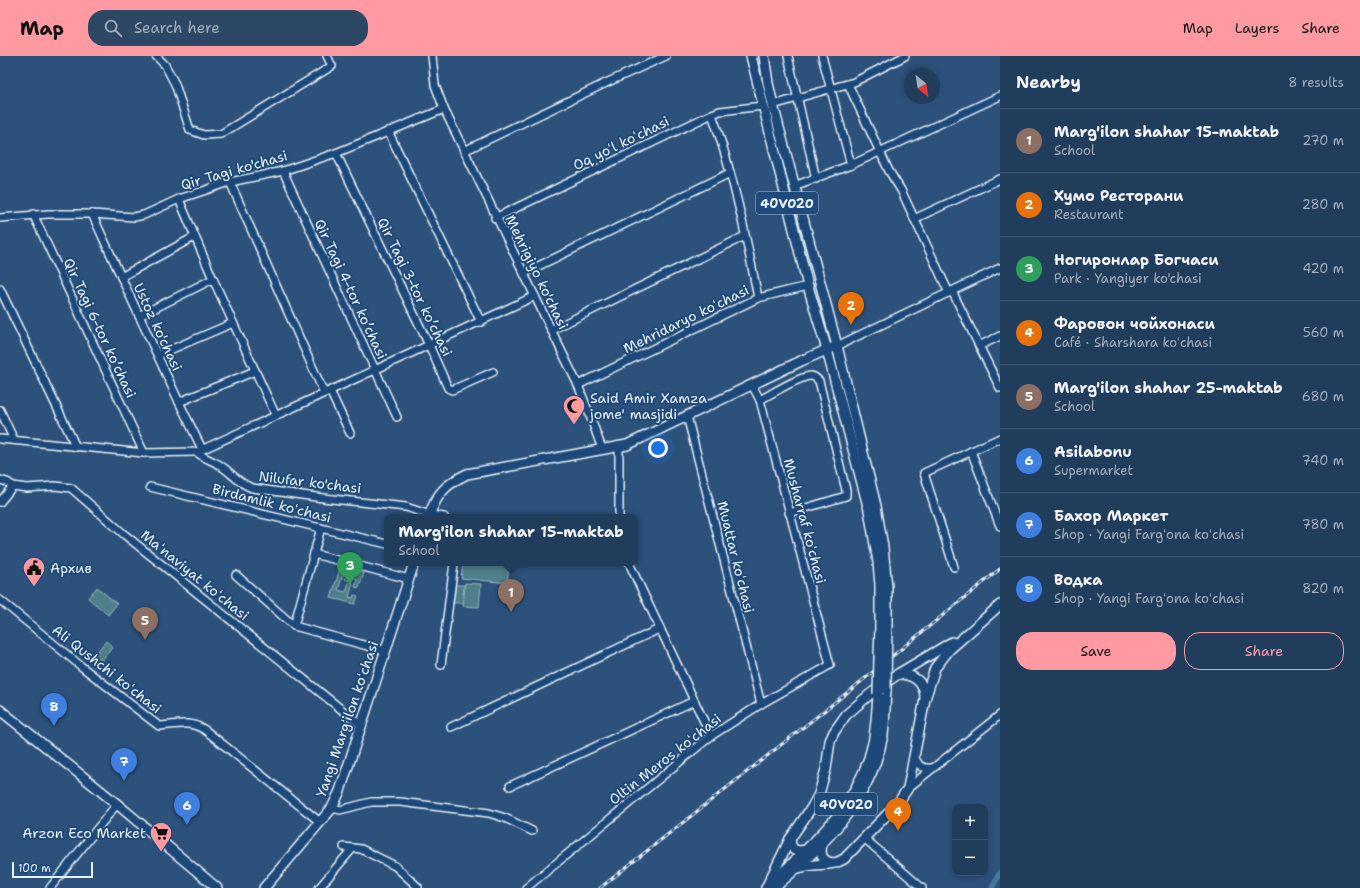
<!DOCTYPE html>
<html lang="en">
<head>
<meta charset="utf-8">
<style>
  :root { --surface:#213d5c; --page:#2d4865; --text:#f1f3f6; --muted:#a2aebb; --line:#3e5672; --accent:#ff9aa2 }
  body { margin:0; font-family:"Shantell Sans",sans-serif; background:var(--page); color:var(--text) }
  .controls { position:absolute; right:12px; bottom:12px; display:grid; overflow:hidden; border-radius:8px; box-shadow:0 2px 6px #0003 }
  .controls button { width:36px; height:36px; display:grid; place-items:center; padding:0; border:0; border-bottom:1px solid var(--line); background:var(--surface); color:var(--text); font:20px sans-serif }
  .compass { position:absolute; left:904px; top:12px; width:36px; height:36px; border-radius:50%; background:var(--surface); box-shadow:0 2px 6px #0003; rotate:150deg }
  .scale { position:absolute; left:12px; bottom:10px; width:81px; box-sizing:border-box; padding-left:4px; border:2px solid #e8f1f8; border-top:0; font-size:11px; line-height:14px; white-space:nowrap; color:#e8f1f8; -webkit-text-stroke:3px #1f4a7a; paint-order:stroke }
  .you { position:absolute; left:658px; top:392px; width:14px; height:14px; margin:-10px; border:3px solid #fff; border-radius:50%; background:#1a73e8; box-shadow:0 0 0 6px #1a73e833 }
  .badge { display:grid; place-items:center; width:26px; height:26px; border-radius:50%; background:var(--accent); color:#fff; font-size:13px; font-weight:700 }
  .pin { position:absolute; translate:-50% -33px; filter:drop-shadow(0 1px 2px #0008) }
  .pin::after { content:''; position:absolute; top:21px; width:14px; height:12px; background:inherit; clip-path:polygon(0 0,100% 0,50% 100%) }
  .popup { position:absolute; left:384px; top:458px; width:254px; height:52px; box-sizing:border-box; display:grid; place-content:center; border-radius:8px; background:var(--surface); filter:drop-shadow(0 1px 3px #0005); font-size:13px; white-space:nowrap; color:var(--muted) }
  .popup b { font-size:15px; color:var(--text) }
  .popup::after { content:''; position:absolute; left:50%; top:100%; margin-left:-8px; border:8px solid transparent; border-top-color:var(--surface) }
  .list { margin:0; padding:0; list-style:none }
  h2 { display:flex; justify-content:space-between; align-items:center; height:52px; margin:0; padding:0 16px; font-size:17px }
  h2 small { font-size:13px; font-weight:400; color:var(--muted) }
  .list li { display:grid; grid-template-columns:26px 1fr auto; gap:12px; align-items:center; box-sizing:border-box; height:64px; padding:0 16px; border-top:1px solid var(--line) }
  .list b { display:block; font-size:15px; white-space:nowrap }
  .list p { margin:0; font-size:13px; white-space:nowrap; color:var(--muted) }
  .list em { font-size:13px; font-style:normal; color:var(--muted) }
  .actions { display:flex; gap:8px; padding:12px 16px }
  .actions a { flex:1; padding:9px 0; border:1px solid var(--accent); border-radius:16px; text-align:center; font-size:14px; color:var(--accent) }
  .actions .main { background:var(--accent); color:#111 }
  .icon { flex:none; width:22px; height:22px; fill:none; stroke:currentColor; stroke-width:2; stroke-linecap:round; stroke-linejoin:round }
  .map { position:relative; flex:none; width:1000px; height:832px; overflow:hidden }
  header { display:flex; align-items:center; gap:24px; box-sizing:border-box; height:56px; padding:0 20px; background:var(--accent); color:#111 }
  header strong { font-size:19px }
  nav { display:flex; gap:22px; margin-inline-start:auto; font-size:14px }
  .search { width:280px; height:36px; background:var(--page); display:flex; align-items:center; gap:10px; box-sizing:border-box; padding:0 14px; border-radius:16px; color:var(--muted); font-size:15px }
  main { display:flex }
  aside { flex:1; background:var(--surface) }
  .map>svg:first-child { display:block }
  .green { fill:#4f7f89; stroke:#9cb8c0 }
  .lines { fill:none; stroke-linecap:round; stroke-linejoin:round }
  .canal { stroke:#427a9d; stroke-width:5.5 }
  .minor-casing { stroke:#e8f1f8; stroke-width:10 }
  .major-casing { stroke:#e8f1f8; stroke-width:12 }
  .minor { stroke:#1f4a7a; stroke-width:7 }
  .major { stroke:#1f4a7a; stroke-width:9 }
  .rail-casing { stroke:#e8f1f8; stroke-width:3 }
  .rail { stroke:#1f4a7a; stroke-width:1.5; stroke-dasharray:4.5; stroke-linecap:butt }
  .major-bridge-casing { stroke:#e8f1f8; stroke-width:12; stroke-linecap:butt }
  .major-bridge { stroke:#1f4a7a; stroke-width:9 }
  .labels { text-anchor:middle; stroke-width:4; stroke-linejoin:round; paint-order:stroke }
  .shield { fill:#1f4a7a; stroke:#acbfd2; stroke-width:1 }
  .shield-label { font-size:13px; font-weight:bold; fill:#e8f1f8 }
  .street-label { font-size:14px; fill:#e8f1f8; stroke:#1f4a7a }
  .poi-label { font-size:14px; fill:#e8f1f8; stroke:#1f4a7a; text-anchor:start }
</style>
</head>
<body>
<header>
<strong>Map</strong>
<div class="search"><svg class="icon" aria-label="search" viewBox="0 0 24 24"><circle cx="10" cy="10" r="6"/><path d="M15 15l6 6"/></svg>Search here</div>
<nav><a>Map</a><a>Layers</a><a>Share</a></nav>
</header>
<main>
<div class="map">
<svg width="1000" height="832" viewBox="0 0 1000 832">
  <rect width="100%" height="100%" fill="#2c517b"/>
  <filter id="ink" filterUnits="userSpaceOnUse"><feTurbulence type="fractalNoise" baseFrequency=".025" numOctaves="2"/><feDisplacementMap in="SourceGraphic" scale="8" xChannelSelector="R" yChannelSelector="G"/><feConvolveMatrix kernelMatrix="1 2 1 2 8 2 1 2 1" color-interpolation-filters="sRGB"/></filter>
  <g filter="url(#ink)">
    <g class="green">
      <path d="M463 507H509L507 527 461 522Z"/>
      <path d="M341 509 364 517 359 532 355 531 357 523 350 521 349 525 345 523 347 519 343 518 338 534 346 536 349 526 353 527 349 541 353 542 354 539 358 540 355 548 331 542Z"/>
      <path d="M465 527 481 528 479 551 463 550Z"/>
      <path d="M455 529H464L463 547H453Z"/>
      <path d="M97 531 117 548 108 559 88 542Z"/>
      <path d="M106 585 113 591 101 605 94 599Z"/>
    </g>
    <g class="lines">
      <path class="canal" d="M992 832 1000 816"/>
      <g class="minor-casing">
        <g id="minor">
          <path d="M156 0 165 9 175 28 190 74 204 79 221 78 332 10 327 0"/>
          <path d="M432 0 435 29 444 53 578 329 589 357 602 393"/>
          <path d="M788 0 816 123"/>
          <path d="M822 0 851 109"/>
          <path d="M848 28 889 115 901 134 949 237"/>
          <path d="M773 49 854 26 905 0"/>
          <path d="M712 58C733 117 746 180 758 242"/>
          <path d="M388 75 481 266"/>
          <path d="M464 95 608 26 666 0"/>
          <path d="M336 97 429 289 448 332 452 334 493 316"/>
          <path d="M283 115 397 361"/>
          <path d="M230 126 324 337"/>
          <path d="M794 130 851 109 1000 40"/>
          <path d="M179 143 213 223 276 360"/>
          <path d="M33 158 144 397"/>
          <path d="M92 158 179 346 202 393"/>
          <path d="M0 162 48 158H92L134 161 144 159 179 143 230 126 283 115 336 97 444 53"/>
          <path d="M495 162 712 58 720 55 763 50"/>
          <path d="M914 163 1000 123"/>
          <path d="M524 217 730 117"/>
          <path d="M121 221 194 181"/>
          <path d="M0 233 76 391"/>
          <path d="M952 235 1000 332"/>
          <path d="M139 260 213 223"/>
          <path d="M551 274 745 180"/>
          <path d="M837 290 1000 212"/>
          <path d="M979 290 1000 280"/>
          <path d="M158 299 233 267"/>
          <path d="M578 329 758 242 808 230"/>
          <path d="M330 335 350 377"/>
          <path d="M760 344C771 338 800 320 811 320 814 320 816 322 819 325L846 434V440L789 457"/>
          <path d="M179 346 255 315"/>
          <path d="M0 354 14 384"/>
          <path d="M687 360 761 648"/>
          <path d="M0 383 144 397 197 396 535 240"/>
          <path d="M619 390V461"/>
          <path d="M971 395 1000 470"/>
          <path d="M197 396C203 402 209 403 216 407 230 414 236 426 252 432L323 442 406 451 430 459 444 461"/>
          <path d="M0 424 7 426 13 430 27 432 55 430 71 432 125 479 362 670"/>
          <path d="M150 431 387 488"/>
          <path d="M0 446 13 430"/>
          <path d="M321 472 294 570 386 595"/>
          <path d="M314 498 409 523"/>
          <path d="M629 507 711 680"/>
          <path d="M954 511 924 417 1000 382"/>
          <path d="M236 519 294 570"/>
          <path d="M0 544 82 611 159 670C177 669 189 664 205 674L320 766"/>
          <path d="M441 609 454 507"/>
          <path d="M451 671 659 573"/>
          <path d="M914 700C918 709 921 713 932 712"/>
          <path d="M510 730 694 645"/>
          <path d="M908 732 1000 659"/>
          <path d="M332 752 340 754 371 746H400L489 757 505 762 532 775"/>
          <path d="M864 782 922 832"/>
          <path d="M344 791 361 793 395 810 418 831"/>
          <path d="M50 832 117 748"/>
          <path d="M319 832 353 792"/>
          <path d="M526 832 711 680 761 648 830 609 760 344 752 329"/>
        </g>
      </g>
      <g class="major-casing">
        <g id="major">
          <path d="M751 0 808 230 827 294 869 454 878 506 880 529V568"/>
          <path d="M764 0 768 27 773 49 837 290 876 450 883 491 887 531V567"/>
          <path d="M429 461C436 438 446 428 467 418L627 389 801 305 831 292"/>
          <path d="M898 618C913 618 925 626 925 642"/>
          <path d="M0 654 117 748 217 832"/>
          <path d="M790 783 791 789 794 794 800 795 807 794"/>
          <path d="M822 789C819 800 824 807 835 807"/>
          <path d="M798 812C803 811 809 809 814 809 825 808 834 809 844 803L898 747 908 732 925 643 935 612 949 594 1000 549"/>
          <path d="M771 827C814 787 860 747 873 687 876 671 877 655 878 638"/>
          <path d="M264 832 332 752 340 735 414 507"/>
          <path d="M766 832 790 783 812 751 819 738 826 713 830 685 834 676 846 659 869 639 898 618 952 586"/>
          <path d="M774 832C822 791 871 745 883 679 885 664 885 649 886 634"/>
        </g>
      </g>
      <use href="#minor" class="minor"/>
      <use href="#major" class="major"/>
      <g class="rail-casing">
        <path id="rail" d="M600 832 853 632 1000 513"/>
      </g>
      <use href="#rail" class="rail"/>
      <g class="major-bridge-casing">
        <g id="major-bridge">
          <path d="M886 634 887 567"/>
          <path d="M878 638 880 568"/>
        </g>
      </g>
      <use href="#major-bridge" class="major-bridge"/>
    </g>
  </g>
  <defs>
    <g id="mosque-pin" transform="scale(1.15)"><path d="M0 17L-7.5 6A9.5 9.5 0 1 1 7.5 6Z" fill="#ff9aa2" stroke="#1f4a7a"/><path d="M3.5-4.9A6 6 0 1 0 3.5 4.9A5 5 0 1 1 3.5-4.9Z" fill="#111"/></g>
    <g id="civic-pin" transform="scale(1.15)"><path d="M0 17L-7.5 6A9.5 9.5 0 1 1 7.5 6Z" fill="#ff9aa2" stroke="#1f4a7a"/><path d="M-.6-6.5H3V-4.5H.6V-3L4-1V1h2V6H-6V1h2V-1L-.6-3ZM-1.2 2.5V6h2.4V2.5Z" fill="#111"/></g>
    <g id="supermarket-pin" transform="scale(1.15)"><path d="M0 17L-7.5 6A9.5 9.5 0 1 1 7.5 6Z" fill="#ff9aa2" stroke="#1f4a7a"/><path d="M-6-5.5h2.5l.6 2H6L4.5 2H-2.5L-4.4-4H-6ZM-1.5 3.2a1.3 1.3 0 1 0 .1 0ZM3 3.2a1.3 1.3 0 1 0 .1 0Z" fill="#111"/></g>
  </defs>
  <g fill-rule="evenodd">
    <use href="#mosque-pin" x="574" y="350"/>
    <use href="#civic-pin" x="34" y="512"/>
    <use href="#supermarket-pin" x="161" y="777"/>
  </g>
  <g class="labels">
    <g class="shield">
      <rect x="756" y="136" width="62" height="22" rx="3"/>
      <rect x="815" y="737" width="62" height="22" rx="3"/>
    </g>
    <g class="shield-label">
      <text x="787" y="152">40V020</text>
      <text x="846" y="753">40V020</text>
    </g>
    <g class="street-label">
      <text transform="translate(621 87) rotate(-26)" y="5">Oq yoʻl koʻchasi</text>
      <text transform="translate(234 114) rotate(-16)" y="5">Qir Tagi ko'chasi</text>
      <text transform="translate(537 216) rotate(64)" y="5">Mehrigiyo ko'chasi</text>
      <text transform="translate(415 231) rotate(64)" y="5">Qir Tagi 3-tor koʼchasi</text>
      <text transform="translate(351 233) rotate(65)" y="5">Qir Tagi 4-tor koʼchasi</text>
      <text transform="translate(686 263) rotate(-26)" y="5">Mehridaryo koʻchasi</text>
      <text transform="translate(158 271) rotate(65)" y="5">Ustoz ko'chasi</text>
      <text transform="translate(100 272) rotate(65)" y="5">Qir Tagi 6-tor koʼchasi</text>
      <text transform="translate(310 426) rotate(7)" y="5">Nilufar ko'chasi</text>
      <text transform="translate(272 447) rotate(14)" y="5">Birdamlik koʻchasi</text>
      <text transform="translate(805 465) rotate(75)" y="5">Musharraf koʻchasi</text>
      <text transform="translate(736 501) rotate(76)" y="5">Muattar koʻchasi</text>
      <text transform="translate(195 519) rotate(39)" y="5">Maʻnaviyat koʻchasi</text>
      <text transform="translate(107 613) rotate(38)" y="5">Ali Qushchi koʻchasi</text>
      <text transform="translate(347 663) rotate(-71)" y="5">Yangi Margʻilon koʻchasi</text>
      <text transform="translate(665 703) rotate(-38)" y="5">Oltin Meros koʻchasi</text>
    </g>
    <g class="poi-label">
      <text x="590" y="347">Said Amir Xamza<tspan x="590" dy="16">jome' masjidi</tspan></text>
      <text x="50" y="517">Архив</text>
      <text x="146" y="782" text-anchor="end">Arzon Eco Market</text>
    </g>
  </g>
</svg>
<div class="controls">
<button>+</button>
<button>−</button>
</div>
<svg class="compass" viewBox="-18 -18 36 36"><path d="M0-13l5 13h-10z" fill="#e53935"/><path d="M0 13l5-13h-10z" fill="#a2aebb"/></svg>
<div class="scale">100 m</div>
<div class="you"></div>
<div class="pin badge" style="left:511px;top:556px;background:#8d6e63">1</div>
<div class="popup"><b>Marg'ilon shahar 15-maktab</b>School</div>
<div class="pin badge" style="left:851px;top:269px;background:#e8710a">2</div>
<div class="pin badge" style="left:350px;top:529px;background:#2e9e5b">3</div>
<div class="pin badge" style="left:898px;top:775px;background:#e8710a">4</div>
<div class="pin badge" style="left:145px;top:584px;background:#8d6e63">5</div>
<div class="pin badge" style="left:187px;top:769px;background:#3f7fe0">6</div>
<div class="pin badge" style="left:124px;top:725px;background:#3f7fe0">7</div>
<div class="pin badge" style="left:54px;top:670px;background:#3f7fe0">8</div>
</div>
<aside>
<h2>Nearby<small>8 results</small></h2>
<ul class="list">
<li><span class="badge" style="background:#8d6e63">1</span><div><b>Marg'ilon shahar 15-maktab</b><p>School</p></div><em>270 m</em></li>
<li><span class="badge" style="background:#e8710a">2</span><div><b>Хумо Ресторани</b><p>Restaurant</p></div><em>280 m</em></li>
<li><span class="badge" style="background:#2e9e5b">3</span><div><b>Ногиронлар Богчаси</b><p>Park · Yangiyer ko'chasi</p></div><em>420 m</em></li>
<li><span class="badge" style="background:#e8710a">4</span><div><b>Фаровон чойхонаси</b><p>Café · Sharshara koʻchasi</p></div><em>560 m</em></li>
<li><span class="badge" style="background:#8d6e63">5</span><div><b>Marg'ilon shahar 25-maktab</b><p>School</p></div><em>680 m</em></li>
<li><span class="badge" style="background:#3f7fe0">6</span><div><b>Asilabonu</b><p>Supermarket</p></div><em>740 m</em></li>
<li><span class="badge" style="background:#3f7fe0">7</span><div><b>Бахор Маркет</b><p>Shop · Yangi Fargʻona koʻchasi</p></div><em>780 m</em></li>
<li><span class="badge" style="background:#3f7fe0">8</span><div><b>Водка</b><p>Shop · Yangi Fargʻona koʻchasi</p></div><em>820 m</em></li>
</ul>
<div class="actions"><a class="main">Save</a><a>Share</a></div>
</aside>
</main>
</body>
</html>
